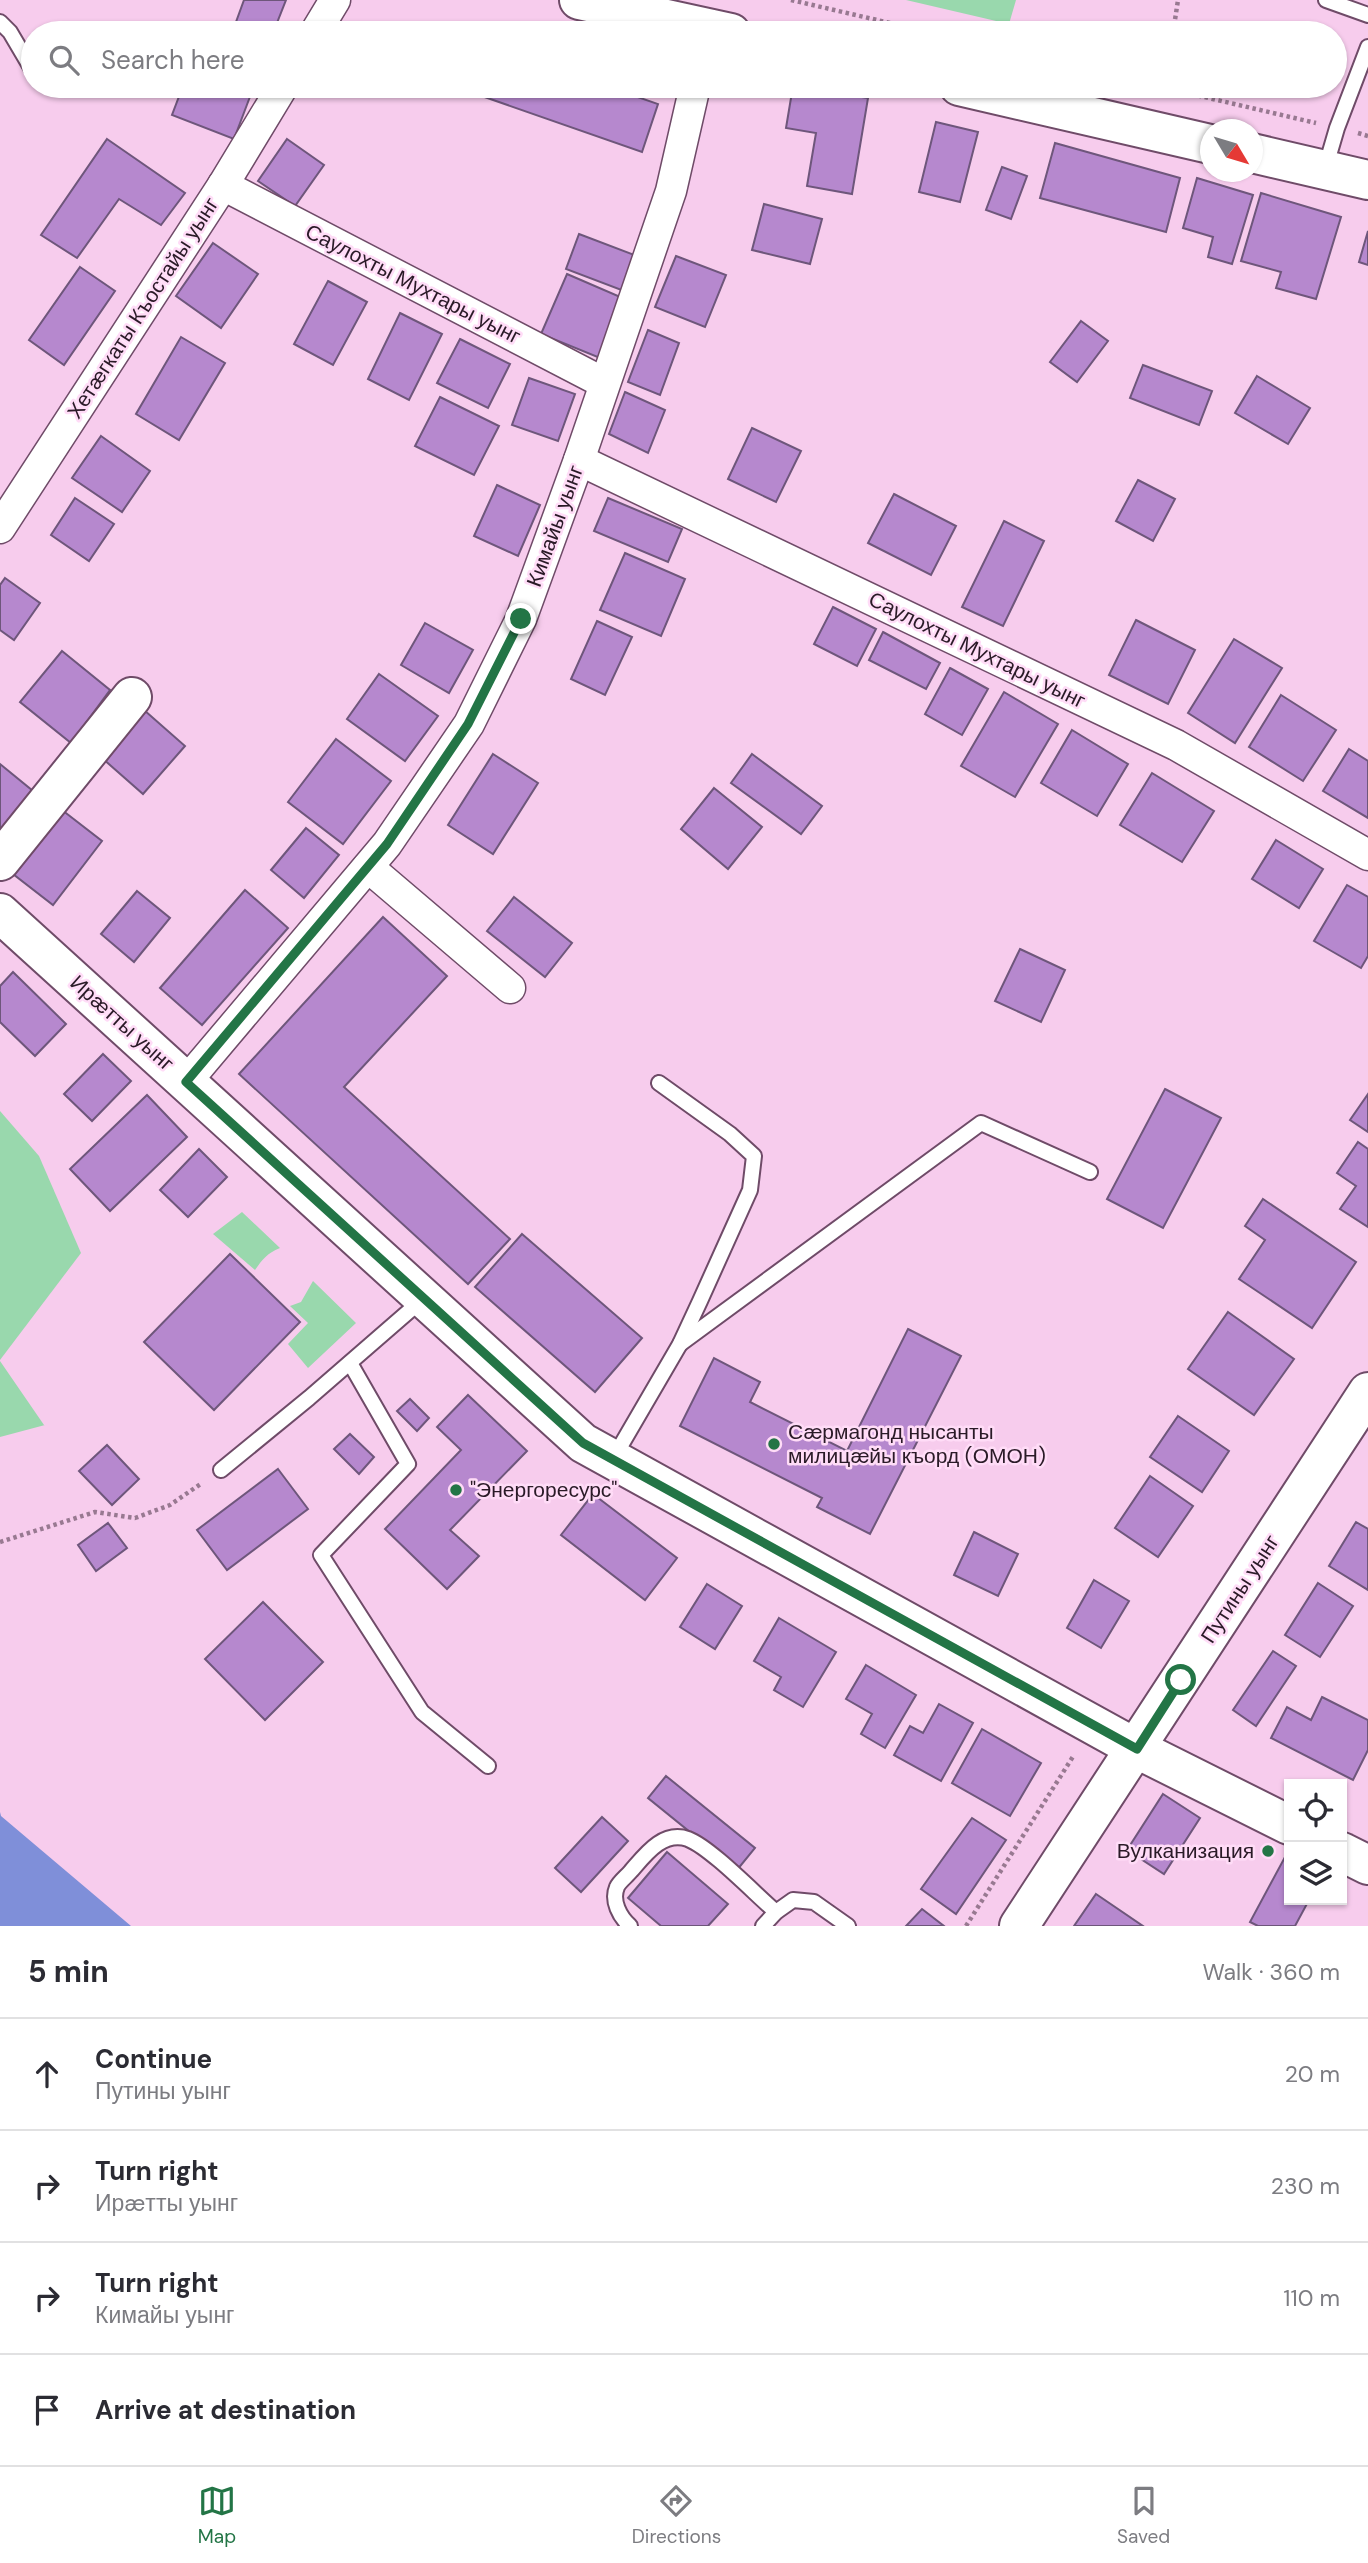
<!DOCTYPE html>
<html lang="en">
<head>
<meta charset="utf-8">
<style>
  :root { --surface:#fff; --page:#f7f7f7; --text:#2b2b33; --muted:#7c7c81; --line:#e1e1e2; --accent:#237546 }
  body { margin:0; font-family:"DM Sans",sans-serif; background:var(--page); color:var(--text) }
  .controls { position:absolute; right:21px; bottom:21px; display:grid; overflow:hidden; border-radius:0px; box-shadow:0 2px 5px #0004 }
  .controls button { width:63px; height:63px; display:grid; place-items:center; padding:0; border:0; border-bottom:2px solid var(--line); background:var(--surface); color:var(--text); font:35px sans-serif }
  .compass { position:absolute; left:1200px; top:119px; width:63px; height:63px; border-radius:50%; background:var(--surface); box-shadow:0 2px 5px #0004; rotate:128deg }
  .stop { position:absolute; width:21px; height:21px; margin:-16px; border:5px solid #237546; border-radius:50%; background:#fff }
  .stop.end { background:#237546; border-color:#fff; box-shadow:0 2px 7px #0008 }
  .list { margin:0; padding:0; list-style:none }
  h2 { display:flex; justify-content:space-between; align-items:center; height:91px; margin:0; padding:0 28px; font-size:30px }
  h2 small { font-size:23px; font-weight:400; color:var(--muted) }
  .list li { display:grid; grid-template-columns:46px 1fr auto; gap:21px; align-items:center; box-sizing:border-box; height:112px; padding:0 28px; border-top:2px solid var(--line) }
  .list b { display:block; font-size:26px; white-space:nowrap }
  .list p { margin:0; font-size:23px; white-space:nowrap; color:var(--muted) }
  .list em { font-size:23px; font-style:normal; color:var(--muted) }
  .icon { flex:none; width:38px; height:38px; fill:none; stroke:currentColor; stroke-width:2; stroke-linecap:round; stroke-linejoin:round }
  .map { position:relative; flex:none; width:1368px; height:1926px; overflow:hidden }
  .search { position:absolute; background:var(--surface); box-shadow:0 2px 5px #0004; left:21px; right:21px; top:21px; height:77px; display:flex; align-items:center; gap:18px; box-sizing:border-box; padding:0 24px; border-radius:38px; color:var(--muted); font-size:26px }
  .sheet { height:539px; background:var(--surface) }
  nav { display:flex; justify-content:space-around; align-items:center; box-sizing:border-box; height:98px; border-top:2px solid var(--line); background:var(--surface); font-size:19px; color:var(--muted) }
  nav a { display:grid; justify-items:center; gap:4px }
  nav .on { color:var(--accent) }
  .map>svg:first-child { display:block }
  .green { fill:#99d8ad }
  .water { fill:#7f8fd9 }
  .building { fill:#b688ce; stroke:#6e567b; stroke-width:2 }
  .lines { fill:none; stroke-linecap:round; stroke-linejoin:round }
  .lane-casing { stroke:#6f4b68; stroke-width:18 }
  .street-casing { stroke:#6f4b68; stroke-width:33 }
  .secondary-casing { stroke:#6f4b68; stroke-width:42 }
  .path { stroke:#987991; stroke-width:4.5; stroke-dasharray:3.5 3.5; stroke-linecap:butt }
  .lane { stroke:#fff; stroke-width:14 }
  .street { stroke:#fff; stroke-width:30 }
  .secondary { stroke:#fff; stroke-width:38 }
  .route { stroke:#237546; stroke-width:9 }
  .poi-dot { fill:#237546; stroke:#ffdcf7; stroke-width:2.5 }
  .labels { text-anchor:middle; stroke-width:5; stroke-linejoin:round; paint-order:stroke }
  .street-label { font-size:21px; fill:#2a1a27; stroke:#ffdcf7 }
  .poi-label { font-size:21px; fill:#2a1a27; stroke:#ffdcf7; text-anchor:start }
</style>
</head>
<body>
<div class="map">
<svg width="1368" height="1926" viewBox="0 0 1368 1926">
  <rect width="100%" height="100%" fill="#f7cced"/>
  <g class="green">
    <path d="M906 0H1016L1009 24Z"/>
    <path d="M0 1111 39 1156 81 1253 0 1360Z"/>
    <path d="M242 1212 280 1248C267 1253 262 1260 255 1270L213 1234Z"/>
    <path d="M313 1281 356 1323 308 1368 288 1344 308 1323 290 1306 301 1302Z"/>
    <path d="M0 1361 44 1425H45L0 1437Z"/>
  </g>
  <path class="water" d="M0 1812 1 1816 131 1926H0Z"/>
  <g class="building">
    <path d="M244 0H286L273 33H232Z"/>
    <path d="M183 86H254L234 139 172 115Z"/>
    <path d="M453 86H606L658 104 642 152Z"/>
    <path d="M793 86 868 98 852 194 807 186 816 133 786 128Z"/>
    <path d="M936 122 978 132 960 202 919 192Z"/>
    <path d="M107 139 185 193 161 225 119 199 77 258 41 235Z"/>
    <path d="M287 139 324 165 295 206 258 181Z"/>
    <path d="M1055 143 1180 178 1166 232 1040 198Z"/>
    <path d="M1002 167 1027 176 1011 219 986 210Z"/>
    <path d="M1197 178 1253 195 1232 264 1208 257 1213 237 1183 228Z"/>
    <path d="M1261 193 1341 217 1316 299 1276 288 1281 272 1241 261Z"/>
    <path d="M764 204 822 219 810 264 752 250Z"/>
    <path d="M1368 231V265L1359 262Z"/>
    <path d="M579 234 637 256 624 291 566 269Z"/>
    <path d="M213 243 258 274 221 328 176 296Z"/>
    <path d="M676 256 726 275 705 327 655 307Z"/>
    <path d="M80 267 115 291 64 365 29 340Z"/>
    <path d="M567 274 625 299 600 358 541 334Z"/>
    <path d="M328 281 367 302 333 365 294 344Z"/>
    <path d="M400 313 442 334 409 400 368 379Z"/>
    <path d="M1081 321 1108 341 1077 382 1050 362Z"/>
    <path d="M648 330 679 343 660 395 628 382Z"/>
    <path d="M181 337 225 363 179 440 136 414Z"/>
    <path d="M460 339 510 364 488 408 437 383Z"/>
    <path d="M1143 365 1212 391 1199 425 1130 398Z"/>
    <path d="M1257 376 1310 408 1288 444 1235 413Z"/>
    <path d="M529 378 575 394 558 441 512 425Z"/>
    <path d="M625 392 665 410 648 453 609 434Z"/>
    <path d="M440 397 499 426 474 475 415 446Z"/>
    <path d="M752 428 801 451 776 502 728 479Z"/>
    <path d="M101 436 150 471 122 512 72 478Z"/>
    <path d="M1138 480 1175 499 1153 541 1116 521Z"/>
    <path d="M497 485 540 505 518 556 474 536Z"/>
    <path d="M894 494 956 526 931 575 868 543Z"/>
    <path d="M75 498 114 524 89 561 51 535Z"/>
    <path d="M608 498 682 529 668 562 594 531Z"/>
    <path d="M1004 521 1044 541 1003 626 962 607Z"/>
    <path d="M625 553 685 579 661 636 600 610Z"/>
    <path d="M5 578 40 603 14 640 0 630V585Z"/>
    <path d="M833 607 876 629 857 666 814 644Z"/>
    <path d="M1136 620 1195 650 1168 704 1109 675Z"/>
    <path d="M597 621 632 637 605 695 571 679Z"/>
    <path d="M425 623 473 650 449 693 401 665Z"/>
    <path d="M883 632 940 663 926 689 869 660Z"/>
    <path d="M1234 639 1282 668 1235 743 1188 713Z"/>
    <path d="M62 651 110 690 71 743 20 702Z"/>
    <path d="M950 668 988 689 962 735 925 714Z"/>
    <path d="M379 674 438 716 405 761 347 719Z"/>
    <path d="M1004 692 1058 724 1015 797 961 766Z"/>
    <path d="M1281 695 1336 730 1303 781 1249 747Z"/>
    <path d="M144 710 185 746 143 794 102 758Z"/>
    <path d="M1072 730 1128 764 1097 816 1041 783Z"/>
    <path d="M336 739 391 781 343 844 288 802Z"/>
    <path d="M1349 749 1368 761V818L1323 791Z"/>
    <path d="M493 754 538 783 493 854 448 825Z"/>
    <path d="M752 754 822 806 801 834 731 783Z"/>
    <path d="M0 764 33 791 0 838Z"/>
    <path d="M1152 773 1214 811 1182 862 1120 825Z"/>
    <path d="M714 788 762 827 728 869 681 829Z"/>
    <path d="M62 810 102 841 53 905 13 874Z"/>
    <path d="M306 828 339 855 304 898 271 870Z"/>
    <path d="M1276 840 1323 869 1299 908 1252 879Z"/>
    <path d="M1347 885 1368 897V956L1361 968 1314 941Z"/>
    <path d="M245 890 288 928 202 1025 160 988Z"/>
    <path d="M137 891 170 918 134 962 101 934Z"/>
    <path d="M514 897 572 943 545 977 487 931Z"/>
    <path d="M383 917 447 976 344 1087 510 1239 468 1284 239 1074Z"/>
    <path d="M1020 949 1065 970 1041 1022 995 1001Z"/>
    <path d="M13 972 66 1024 35 1056 0 1022V986Z"/>
    <path d="M103 1054 131 1081 92 1121 64 1094Z"/>
    <path d="M1165 1089 1221 1118 1163 1228 1107 1199Z"/>
    <path d="M1368 1094V1132L1350 1120Z"/>
    <path d="M147 1095 187 1137 110 1211 70 1169Z"/>
    <path d="M1358 1142 1368 1149V1227L1340 1209 1356 1186 1337 1173Z"/>
    <path d="M199 1149 227 1177 188 1217 160 1190Z"/>
    <path d="M1263 1199 1356 1262 1312 1328 1239 1279 1265 1240 1245 1226Z"/>
    <path d="M522 1234 642 1338 595 1392 475 1287Z"/>
    <path d="M230 1254 300 1322 214 1410 144 1342Z"/>
    <path d="M1228 1312 1294 1359 1254 1415 1188 1369Z"/>
    <path d="M908 1329 961 1356 870 1534 817 1507 822 1498 680 1426 714 1358 760 1382 750 1402 847 1451Z"/>
    <path d="M468 1395 527 1451 450 1530 479 1556 447 1589 385 1529 461 1450 437 1427Z"/>
    <path d="M410 1399 429 1418 417 1431 397 1411Z"/>
    <path d="M1178 1416 1229 1451 1202 1492 1150 1457Z"/>
    <path d="M350 1434 374 1457 359 1474 334 1449Z"/>
    <path d="M107 1445 139 1479 112 1505 79 1471Z"/>
    <path d="M278 1469 308 1509 227 1570 197 1530Z"/>
    <path d="M1150 1476 1193 1506 1158 1557 1115 1528Z"/>
    <path d="M593 1494 677 1558 645 1600 561 1535Z"/>
    <path d="M1356 1522 1368 1529V1590L1329 1566Z"/>
    <path d="M108 1523 127 1548 96 1571 78 1545Z"/>
    <path d="M974 1532 1018 1554 998 1596 954 1575Z"/>
    <path d="M1094 1580 1129 1601 1101 1648 1067 1628Z"/>
    <path d="M1318 1583 1353 1606 1320 1657 1285 1635Z"/>
    <path d="M707 1584 742 1606 715 1649 680 1627Z"/>
    <path d="M263 1602 323 1662 265 1720 205 1659Z"/>
    <path d="M779 1618 836 1652 803 1707 774 1690 781 1677 754 1661Z"/>
    <path d="M1273 1651 1296 1666 1256 1726 1233 1710Z"/>
    <path d="M866 1665 916 1695 885 1748 861 1734 872 1714 846 1699Z"/>
    <path d="M1322 1697 1368 1720V1750L1353 1780 1271 1738 1287 1707 1311 1720Z"/>
    <path d="M939 1704 973 1723 941 1781 894 1755 910 1726 923 1733Z"/>
    <path d="M982 1729 1041 1763 1010 1816 952 1783Z"/>
    <path d="M666 1776 755 1848 737 1870 648 1798Z"/>
    <path d="M1163 1794 1200 1818 1164 1874 1127 1850Z"/>
    <path d="M602 1817 628 1841 581 1892 555 1868Z"/>
    <path d="M972 1818 1006 1840 956 1914 921 1889Z"/>
    <path d="M667 1852 728 1904 708 1926H661L628 1898Z"/>
    <path d="M1285 1857 1289 1859V1900H1309L1295 1926H1258L1250 1922Z"/>
    <path d="M1096 1894 1143 1926H1074Z"/>
    <path d="M922 1909 944 1926H906Z"/>
  </g>
  <g class="lines">
    <g class="lane-casing">
      <g id="lane">
        <path d="M1326 0 1368 15"/>
        <path d="M0 22 10 32 33 71"/>
        <path d="M1325 169 1337 128 1368 47"/>
        <path d="M680 1344 981 1123 1090 1172"/>
        <path d="M350 1363 408 1464 321 1555 422 1712 488 1766"/>
        <path d="M613 1459 680 1344 700 1301 750 1190 754 1156 730 1134 659 1083"/>
        <path d="M221 1470 309 1398 423 1299"/>
        <path d="M630 1926C620 1917 611 1901 617 1887 619 1882 627 1876 631 1871 645 1855 663 1830 688 1839 711 1848 755 1894 776 1912"/>
        <path d="M763 1926 776 1912 793 1900 814 1902 848 1926"/>
      </g>
    </g>
    <g class="street-casing">
      <g id="street">
        <path d="M315 33 335 0"/>
        <path d="M223 185 604 383"/>
        <path d="M579 460 1176 745 1368 855"/>
        <path d="M0 528 223 185 283 86"/>
        <path d="M368 867 510 988"/>
        <path d="M186 1082 387 844 469 724 521 619 579 460 671 191 695 86"/>
      </g>
    </g>
    <g class="secondary-casing">
      <g id="secondary">
        <path d="M579 0 731 33"/>
        <path d="M959 86 1210 144"/>
        <path d="M1252 153 1368 180"/>
        <path d="M0 861 132 697"/>
        <path d="M0 913 583 1443 1137 1749 1289 1825"/>
        <path d="M1342 1852 1368 1865"/>
        <path d="M1019 1926 1368 1392"/>
      </g>
    </g>
    <g class="path">
      <path d="M791 0 933 33"/>
      <path d="M1173 33 1178 0"/>
      <path d="M1157 86 1316 123"/>
      <path d="M1358 133 1368 136"/>
      <path d="M0 1542 95 1512 135 1518 170 1505 202 1483"/>
      <path d="M966 1926 1074 1755"/>
    </g>
    <use href="#lane" class="lane"/>
    <use href="#street" class="street"/>
    <use href="#secondary" class="secondary"/>
  </g>
  <g class="lines">
    <path class="route" d="M521 619 468 724 387 844 186 1082 583 1443 1137 1749 1181 1680"/>
  </g>
  <g class="poi-dot">
    <circle cx="774" cy="1444" r="7"/>
    <circle cx="456" cy="1490" r="7"/>
    <circle cx="1268" cy="1851" r="7"/>
  </g>
  <g class="labels">
    <g class="street-label">
      <text transform="translate(413 284) rotate(27)" y="7">Саулохты Мухтары уынг</text>
      <text transform="translate(143 308) rotate(-57)" y="7">Хетæгкаты Къостайы уынг</text>
      <text transform="translate(555 526) rotate(-70)" y="7">Кимайы уынг</text>
      <text transform="translate(977 650) rotate(26)" y="7">Саулохты Мухтары уынг</text>
      <text transform="translate(122 1023) rotate(42)" y="7">Ирæтты уынг</text>
      <text transform="translate(1240 1589) rotate(-57)" y="7">Путины уынг</text>
    </g>
    <g class="poi-label">
      <text x="788" y="1439">Сæрмагонд нысанты<tspan x="788" dy="24">милицæйы къорд (ОМОН)</tspan></text>
      <text x="470" y="1497">"Энергоресурс"</text>
      <text x="1254" y="1858" text-anchor="end">Вулканизация</text>
    </g>
  </g>
</svg>
<div class="controls">
<button><svg class="icon" aria-label="locate" viewBox="0 0 24 24"><circle cx="12" cy="12" r="6"/><path d="M12 2v4M12 18v4M2 12h4M18 12h4"/></svg></button>
<button><svg class="icon" aria-label="layers" viewBox="0 0 24 24"><path d="M12 4l9 5-9 5-9-5zM3 14l9 5 9-5"/></svg></button>
</div>
<svg class="compass" viewBox="-18 -18 36 36"><path d="M0-13l5 13h-10z" fill="#e53935"/><path d="M0 13l5-13h-10z" fill="#7c7c81"/></svg>
<div class="stop" style="left:1181px;top:1680px"></div>
<div class="stop end" style="left:521px;top:619px"></div>
<div class="search"><svg class="icon" aria-label="search" viewBox="0 0 24 24"><circle cx="10" cy="10" r="6"/><path d="M15 15l6 6"/></svg>Search here</div>
</div>
<section class="sheet">
<h2>5 min<small>Walk · 360 m</small></h2>
<ul class="list">
<li><svg class="icon" aria-label="ahead" viewBox="0 0 24 24"><path d="M12 20V5M6 11l6-6 6 6"/></svg><div><b>Continue</b><p>Путины уынг</p></div><em>20 m</em></li>
<li><svg class="icon" aria-label="right" viewBox="0 0 24 24"><path d="M7 20v-9h11M14 6l5 5-5 5"/></svg><div><b>Turn right</b><p>Ирæтты уынг</p></div><em>230 m</em></li>
<li><svg class="icon" aria-label="right" viewBox="0 0 24 24"><path d="M7 20v-9h11M14 6l5 5-5 5"/></svg><div><b>Turn right</b><p>Кимайы уынг</p></div><em>110 m</em></li>
<li><svg class="icon" aria-label="arrive" viewBox="0 0 24 24"><path d="M6 21V4h12l-3 4 3 4H6"/></svg><div><b>Arrive at destination</b></div></li>
</ul>
</section>
<nav>
<a class="on"><svg class="icon" aria-label="map" viewBox="0 0 24 24"><path d="M3 6l6-2 6 2 6-2v14l-6 2-6-2-6 2zM9 4v14M15 6v14"/></svg>Map</a>
<a><svg class="icon" aria-label="directions" viewBox="0 0 24 24"><path d="M12 3l9 9-9 9-9-9zM9 14v-3h6M13 9l2 2-2 2"/></svg>Directions</a>
<a><svg class="icon" aria-label="saved" viewBox="0 0 24 24"><path d="M7 4h10v16l-5-4-5 4z"/></svg>Saved</a>
</nav>
</body>
</html>
